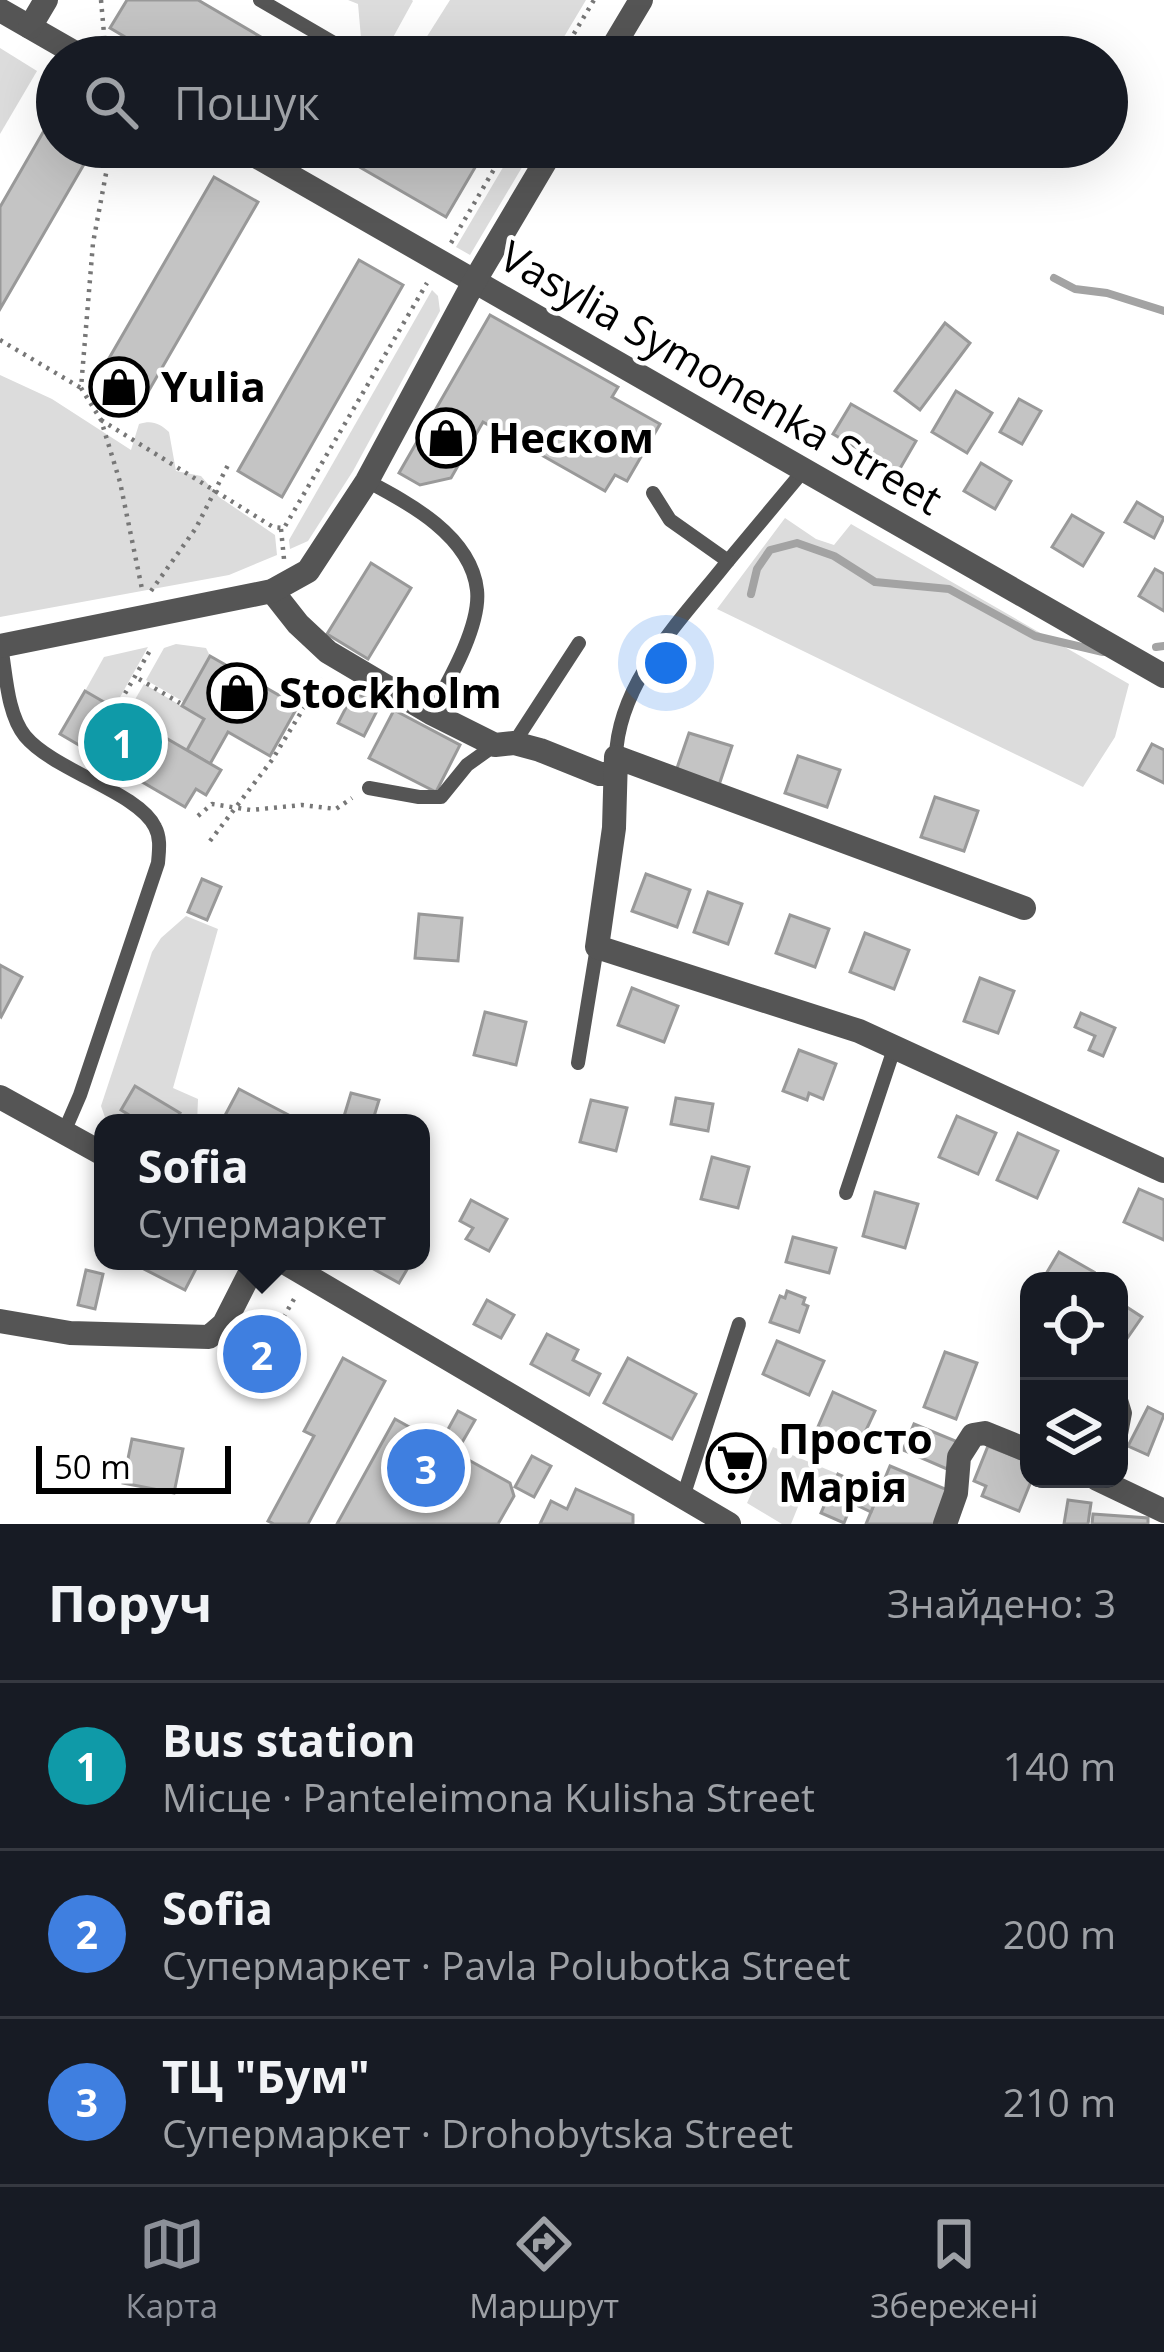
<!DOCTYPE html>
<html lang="uk">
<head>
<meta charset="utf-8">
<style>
  :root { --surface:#171b24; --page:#242831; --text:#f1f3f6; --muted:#9ea1a6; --line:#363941; --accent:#8c9099 }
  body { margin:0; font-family:"Open Sans",sans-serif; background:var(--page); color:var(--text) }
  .controls { position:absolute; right:36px; bottom:36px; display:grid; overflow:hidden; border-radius:24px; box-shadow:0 12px 48px #0002 }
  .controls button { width:108px; height:108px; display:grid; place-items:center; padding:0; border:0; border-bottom:3px solid var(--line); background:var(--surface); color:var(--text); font:60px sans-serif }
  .scale { position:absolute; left:36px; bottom:30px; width:195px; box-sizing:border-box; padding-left:12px; border:6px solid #000; border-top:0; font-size:33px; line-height:42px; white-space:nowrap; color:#000; -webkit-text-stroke:9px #fff; paint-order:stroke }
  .you { position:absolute; left:666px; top:663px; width:42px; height:42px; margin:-30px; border:9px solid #fff; border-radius:50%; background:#1a73e8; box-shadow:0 0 0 18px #1a73e833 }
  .badge { display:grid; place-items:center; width:78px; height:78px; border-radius:50%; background:var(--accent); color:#fff; font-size:39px; font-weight:700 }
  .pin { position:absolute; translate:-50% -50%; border:6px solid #fff; box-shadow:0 3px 12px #0006 }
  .popup { position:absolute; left:94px; top:1114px; width:336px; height:156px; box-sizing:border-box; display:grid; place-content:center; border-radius:24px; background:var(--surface); filter:drop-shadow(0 3px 9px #0005); font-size:39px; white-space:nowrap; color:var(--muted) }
  .popup b { font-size:45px; color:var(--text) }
  .popup::after { content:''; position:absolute; left:50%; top:100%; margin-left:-24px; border:24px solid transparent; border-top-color:var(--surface) }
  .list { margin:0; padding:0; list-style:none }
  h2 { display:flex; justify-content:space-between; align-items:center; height:156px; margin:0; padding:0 48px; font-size:51px }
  h2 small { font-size:39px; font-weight:400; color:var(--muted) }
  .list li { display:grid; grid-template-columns:78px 1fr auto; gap:36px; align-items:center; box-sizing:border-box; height:168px; padding:0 48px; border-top:3px solid var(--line) }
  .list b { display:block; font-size:45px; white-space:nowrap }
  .list p { margin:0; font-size:39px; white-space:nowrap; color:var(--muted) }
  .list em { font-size:39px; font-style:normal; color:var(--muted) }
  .icon { flex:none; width:66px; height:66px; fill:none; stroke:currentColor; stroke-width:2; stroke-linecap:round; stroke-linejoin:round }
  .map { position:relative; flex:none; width:1164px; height:1524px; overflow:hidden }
  .search { position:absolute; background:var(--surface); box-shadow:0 12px 48px #0002; left:36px; right:36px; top:36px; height:132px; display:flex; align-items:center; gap:30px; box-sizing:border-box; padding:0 42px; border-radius:66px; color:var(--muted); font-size:45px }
  .sheet { height:660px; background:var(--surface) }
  nav { display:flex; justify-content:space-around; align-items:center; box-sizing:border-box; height:168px; border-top:3px solid var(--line); background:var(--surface); font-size:33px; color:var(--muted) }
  nav a { display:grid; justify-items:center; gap:6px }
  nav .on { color:var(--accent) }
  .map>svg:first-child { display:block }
  .green { fill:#dcdcdc }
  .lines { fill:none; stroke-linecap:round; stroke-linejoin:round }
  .stream { stroke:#a3a3a3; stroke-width:8 }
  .building { fill:#c4c4c4; stroke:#999; stroke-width:3 }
  .path { stroke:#777; stroke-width:4.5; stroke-dasharray:3 6; stroke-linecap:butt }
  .service { stroke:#555; stroke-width:14 }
  .minor { stroke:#555; stroke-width:24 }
  .tertiary { stroke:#555; stroke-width:24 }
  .labels { text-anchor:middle; stroke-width:9; stroke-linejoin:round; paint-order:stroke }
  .street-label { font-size:42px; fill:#000; stroke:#fff }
  .poi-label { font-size:42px; font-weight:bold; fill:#000; stroke:#fff; text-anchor:start }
</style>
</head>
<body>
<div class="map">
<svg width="1164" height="1524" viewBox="0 0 1164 1524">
  <rect width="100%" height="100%" fill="#fff"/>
  <g class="green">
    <path d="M348 0H412L413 1 385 52 361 38 358 4Z"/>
    <path d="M450 0H586L552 57H414Z"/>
    <path d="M0 48 37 71 0 134Z"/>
    <path d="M515 147H534L470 255 456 247Z"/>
    <path d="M432 290 438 296 440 311 353 471 308 541 290 549 289 540Z"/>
    <path d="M0 375 52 399 131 450 139 424C152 420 159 423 169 432L176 471 201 476 219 497 275 535 277 555 229 575 0 617Z"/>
    <path d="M785 518 816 539 834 545 851 524 1129 684 1115 737 1083 787 717 609Z"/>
    <path d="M176 644 206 648 210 656 184 702 146 680 164 648Z"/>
    <path d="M148 647 114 708 85 691 104 657Z"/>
    <path d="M144 684 204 719 187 750 126 715Z"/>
    <path d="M186 916 218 929 173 1088 198 1099 197 1123H107L101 1106 152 952 161 938Z"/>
    <path d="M773 1447 838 1474 828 1496 806 1487 791 1524H782L747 1503Z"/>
  </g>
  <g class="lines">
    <g class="stream">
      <path d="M1054 278 1075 289 1107 293 1164 311"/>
      <path d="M751 594 757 569 770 550 797 543 834 556 875 582 949 589 1035 636 1103 652"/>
      <path d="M1156 647 1164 646"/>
    </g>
  </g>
  <g class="building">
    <path d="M127 0H198L295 57H159L110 28Z"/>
    <path d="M57 108V147H94L0 309V207Z"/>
    <path d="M325 147H487L446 217Z"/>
    <path d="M214 177 258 202 137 411 93 386Z"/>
    <path d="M359 260 403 285 282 497 238 471Z"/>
    <path d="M490 315 618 387 612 397 660 424 627 481 615 475 605 491 483 422 451 478 420 485 399 473Z"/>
    <path d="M945 323 970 343 920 410 895 391Z"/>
    <path d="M956 391 992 413 967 453 932 432Z"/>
    <path d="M1019 399 1041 411 1022 444 1000 432Z"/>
    <path d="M851 404 916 441 898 472 833 434Z"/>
    <path d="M981 463 1011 481 995 509 964 491Z"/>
    <path d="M1137 502 1164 518 1154 538 1125 522Z"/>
    <path d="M1072 515 1103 533 1083 566 1052 547Z"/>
    <path d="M371 563 411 588 368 659 327 634Z"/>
    <path d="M1155 569 1164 574V611L1139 596Z"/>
    <path d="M210 656 298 706 270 756 228 732 210 764 187 750 204 719 182 706Z"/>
    <path d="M85 691 221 770 206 795 196 789 185 807 60 734Z"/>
    <path d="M354 692 380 705 364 736 338 723Z"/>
    <path d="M394 710 460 745 436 792 369 758Z"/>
    <path d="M689 733 732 746 719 785 676 771Z"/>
    <path d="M1152 744 1164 750V783L1138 770Z"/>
    <path d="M798 756 840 770 827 807 785 793Z"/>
    <path d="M935 797 978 811 964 851 921 837Z"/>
    <path d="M646 874 690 890 677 927 632 911Z"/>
    <path d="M202 879 221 887 207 920 188 912Z"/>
    <path d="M708 892 742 904 728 944 694 932Z"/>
    <path d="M419 914 462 918 458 961 415 958Z"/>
    <path d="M790 915 829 929 815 967 776 953Z"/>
    <path d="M865 933 909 950 894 989 850 972Z"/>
    <path d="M0 965 22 977 1 1017 0 1016Z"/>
    <path d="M980 978 1014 991 998 1033 964 1021Z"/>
    <path d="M632 988 678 1006 664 1042 618 1025Z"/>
    <path d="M485 1012 526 1022 516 1065 474 1055Z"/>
    <path d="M1081 1013 1115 1028 1103 1056 1089 1050 1095 1036 1075 1027Z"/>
    <path d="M799 1050 836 1064 823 1099 809 1093 807 1100 783 1091Z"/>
    <path d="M135 1086 180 1113 174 1123H142L121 1110Z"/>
    <path d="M239 1089 304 1123H221Z"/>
    <path d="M351 1093 379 1100 372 1123H342Z"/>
    <path d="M676 1098 713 1104 708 1131 671 1124Z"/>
    <path d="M591 1100 627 1108 616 1151 580 1142Z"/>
    <path d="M957 1116 996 1133 978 1174 939 1157Z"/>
    <path d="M1018 1133 1058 1151 1037 1198 997 1180Z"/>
    <path d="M712 1157 749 1167 738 1208 701 1199Z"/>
    <path d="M1139 1189 1164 1200V1240L1124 1222Z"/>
    <path d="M875 1192 918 1204 905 1248 863 1236Z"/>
    <path d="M471 1200 507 1219 489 1251 466 1239 473 1228 460 1221Z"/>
    <path d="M793 1237 836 1248 829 1273 786 1262Z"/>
    <path d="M1059 1252 1094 1272 1089 1281 1043 1279Z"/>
    <path d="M141 1261H200L185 1290 138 1266Z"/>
    <path d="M359 1261H412L399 1283Z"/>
    <path d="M86 1270 103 1274 95 1309 78 1305Z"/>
    <path d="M787 1291 805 1298 803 1304 808 1306 799 1332 770 1322 780 1296 785 1298Z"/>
    <path d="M487 1300 514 1315 501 1338 474 1324Z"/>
    <path d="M1119 1302 1142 1317 1119 1350Z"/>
    <path d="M261 1315 297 1335 264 1393 228 1373Z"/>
    <path d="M547 1334 578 1350 573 1360 600 1374 589 1395 531 1364Z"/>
    <path d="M777 1341 824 1361 809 1395 763 1374Z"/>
    <path d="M945 1352 977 1363 956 1419 924 1407Z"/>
    <path d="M343 1358 385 1381 308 1524H274L268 1521 314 1436 304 1431Z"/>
    <path d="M628 1358 696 1394 672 1439 604 1403Z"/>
    <path d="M833 1392 875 1411 855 1454 814 1436Z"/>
    <path d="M1148 1407 1164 1415 1148 1455 1128 1446Z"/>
    <path d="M458 1411 475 1420 456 1453 510 1483 514 1496 498 1524H337L395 1419 440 1444Z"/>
    <path d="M914 1424 958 1442 947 1469 903 1450Z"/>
    <path d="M132 1439 183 1449 174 1493 123 1483Z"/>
    <path d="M723 1439 758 1455 750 1474 715 1458Z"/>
    <path d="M988 1446 1029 1462V1479H1032L1019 1511 982 1496 986 1486 974 1481Z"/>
    <path d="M532 1456 551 1466 534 1497 515 1487Z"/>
    <path d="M890 1466 950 1491 936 1524H866Z"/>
    <path d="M838 1474 879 1492 871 1512 852 1503 844 1523 821 1513Z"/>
    <path d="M576 1489 633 1515V1524H540L551 1501 567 1509Z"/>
    <path d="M1068 1500 1091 1503 1088 1524H1064Z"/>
    <path d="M1093 1514 1148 1518V1524H1092Z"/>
  </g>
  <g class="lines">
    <g class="path">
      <path d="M101 0 105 45"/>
      <path d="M107 50 119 57"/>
      <path d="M560 57 594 0"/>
      <path d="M111 147 93 243 81 388 101 420 120 482 142 589"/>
      <path d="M198 147 216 157"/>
      <path d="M451 243 507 147"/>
      <path d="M0 340 81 388"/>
      <path d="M101 420 273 527 284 528 427 283"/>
      <path d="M281 529 284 559"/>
      <path d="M151 591 196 528 228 465"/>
      <path d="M139 679 180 703"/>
      <path d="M116 709 152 647"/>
      <path d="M198 816 212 804 251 810 302 805 336 809 352 798"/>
      <path d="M210 841 272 760 322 678"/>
      <path d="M279 1325 294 1299"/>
    </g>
    <g class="service">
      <path d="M260 0 358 57"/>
      <path d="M367 481C409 503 471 536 477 590 481 626 448 682 431 713"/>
      <path d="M728 561 804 470"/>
      <path d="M1 646C6 673 7 714 25 736 54 771 138 792 155 827 161 838 159 851 158 863L80 1095 64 1132"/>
      <path d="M514 743 579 643"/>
      <path d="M616 757C618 681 684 617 728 561L670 520 653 493"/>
      <path d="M369 788 419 797H441L467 765 495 745"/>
      <path d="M578 1063 597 947"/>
      <path d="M846 1193 894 1049"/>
      <path d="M1119 1393 1125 1413 1119 1445"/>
      <path d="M683 1497 739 1324"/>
    </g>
    <g class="minor">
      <path d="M0 10 82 57"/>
      <path d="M30 27 46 0"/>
      <path d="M240 147 1164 676"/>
      <path d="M272 591 298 624 328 652 431 713 495 745 514 743 540 750 600 774H615"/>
      <path d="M1024 908 616 757 614 828 597 947 859 1031 1164 1171"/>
      <path d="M0 1321 70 1333 209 1337 224 1324 256 1261"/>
      <path d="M1097 1479 1164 1511"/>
      <path d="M945 1524 956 1493 959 1457 973 1435 985 1433 1029 1451"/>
    </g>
    <g class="tertiary">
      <path d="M607 57 641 0"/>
      <path d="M0 646 272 591 308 571 367 481 474 282 554 147"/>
      <path d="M0 1097 103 1154"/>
      <path d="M282 1261 729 1524"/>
    </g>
  </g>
  <defs>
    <g id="shop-ring" transform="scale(3)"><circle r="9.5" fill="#fff" stroke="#000" stroke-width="1.5"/><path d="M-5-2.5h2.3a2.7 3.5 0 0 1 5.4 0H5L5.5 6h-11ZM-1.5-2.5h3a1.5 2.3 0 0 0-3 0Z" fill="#000"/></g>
    <g id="supermarket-ring" transform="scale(3)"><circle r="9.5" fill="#fff" stroke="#000" stroke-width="1.5"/><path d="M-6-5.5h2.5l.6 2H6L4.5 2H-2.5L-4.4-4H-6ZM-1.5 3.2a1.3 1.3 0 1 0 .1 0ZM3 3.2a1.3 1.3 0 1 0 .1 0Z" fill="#000"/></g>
  </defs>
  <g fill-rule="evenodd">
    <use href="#shop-ring" x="119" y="387"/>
    <use href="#shop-ring" x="446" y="438"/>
    <use href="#shop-ring" x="237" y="693"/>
    <use href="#supermarket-ring" x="736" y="1463"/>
  </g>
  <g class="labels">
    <g class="street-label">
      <text transform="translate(721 378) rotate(30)" y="15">Vasylia Symonenka Street</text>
    </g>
    <g class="poi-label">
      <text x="161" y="402">Yulia</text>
      <text x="488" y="453">Неском</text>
      <text x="279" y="708">Stockholm</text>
      <text x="778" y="1454">Просто<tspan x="778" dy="48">Марія</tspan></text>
    </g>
  </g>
</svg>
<div class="controls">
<button><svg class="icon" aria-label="locate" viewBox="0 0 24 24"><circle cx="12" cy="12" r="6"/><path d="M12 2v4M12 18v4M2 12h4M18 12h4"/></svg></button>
<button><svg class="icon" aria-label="layers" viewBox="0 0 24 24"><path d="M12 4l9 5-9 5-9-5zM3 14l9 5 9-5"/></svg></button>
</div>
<div class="scale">50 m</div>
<div class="you"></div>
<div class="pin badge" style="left:123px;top:742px;background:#0f9aa8">1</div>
<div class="pin badge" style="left:262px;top:1354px;background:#3f7fe0">2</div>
<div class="popup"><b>Sofia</b>Супермаркет</div>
<div class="pin badge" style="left:426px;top:1468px;background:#3f7fe0">3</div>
<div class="search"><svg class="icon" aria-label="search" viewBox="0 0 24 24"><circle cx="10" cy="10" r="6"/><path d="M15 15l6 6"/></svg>Пошук</div>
</div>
<section class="sheet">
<h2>Поруч<small>Знайдено: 3</small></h2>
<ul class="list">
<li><span class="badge" style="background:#0f9aa8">1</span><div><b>Bus station</b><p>Місце · Panteleimona Kulisha Street</p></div><em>140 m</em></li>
<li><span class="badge" style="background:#3f7fe0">2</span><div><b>Sofia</b><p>Супермаркет · Pavla Polubotka Street</p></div><em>200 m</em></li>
<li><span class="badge" style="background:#3f7fe0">3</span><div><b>ТЦ &quot;Бум&quot;</b><p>Супермаркет · Drohobytska Street</p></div><em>210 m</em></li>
</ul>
</section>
<nav>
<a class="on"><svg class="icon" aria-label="map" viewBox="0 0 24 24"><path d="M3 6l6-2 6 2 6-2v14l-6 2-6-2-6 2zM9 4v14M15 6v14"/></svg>Карта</a>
<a><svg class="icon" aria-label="directions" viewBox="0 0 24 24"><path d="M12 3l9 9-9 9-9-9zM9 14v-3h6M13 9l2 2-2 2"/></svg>Маршрут</a>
<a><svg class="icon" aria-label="saved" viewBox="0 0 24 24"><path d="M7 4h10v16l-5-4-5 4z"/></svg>Збережені</a>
</nav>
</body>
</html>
